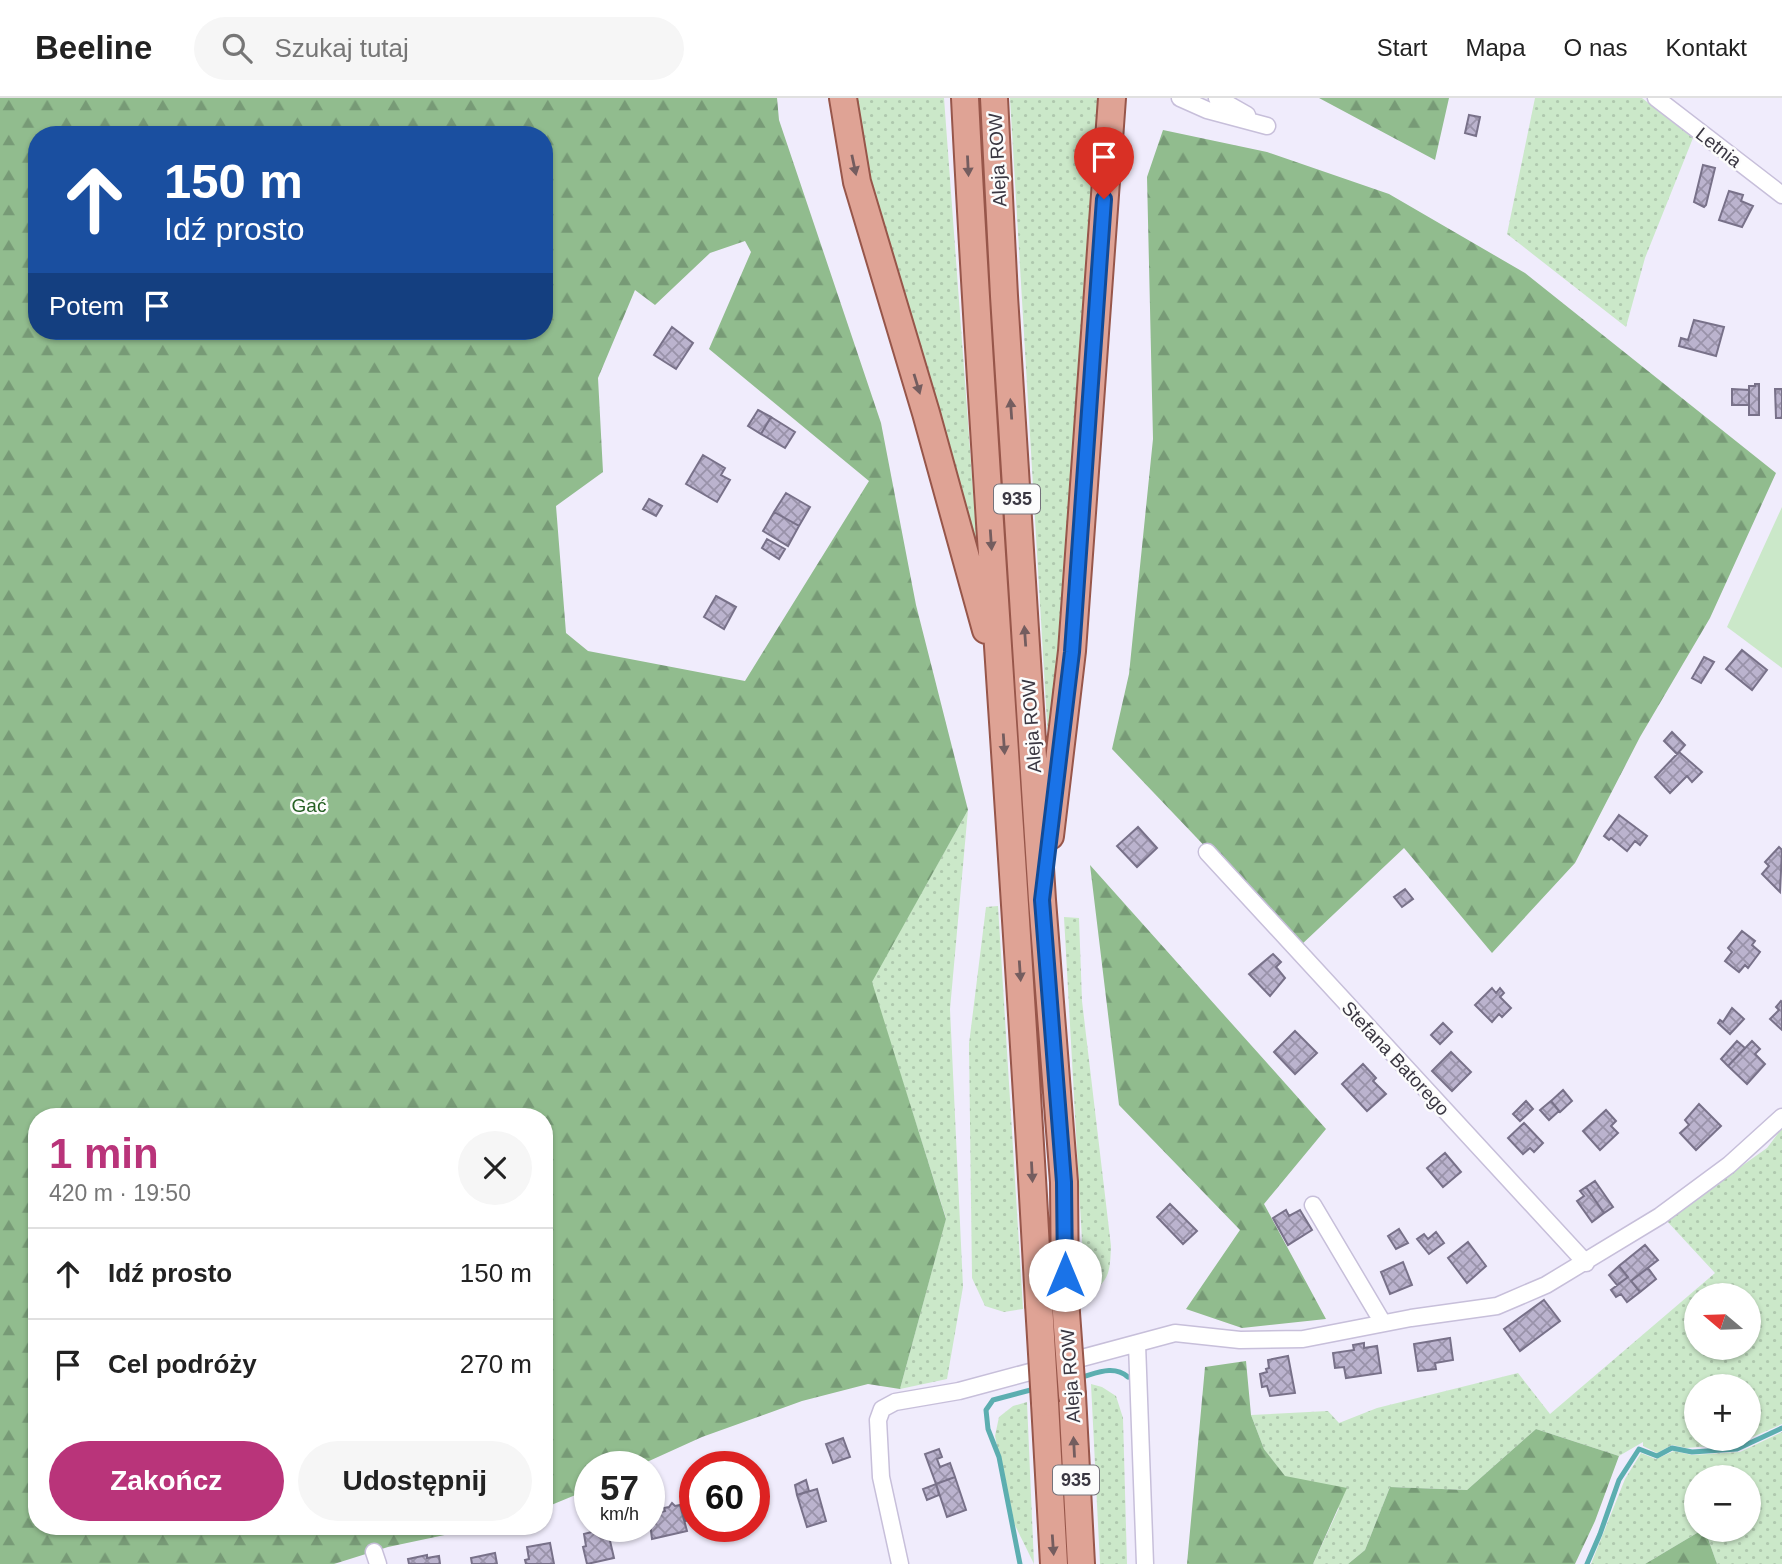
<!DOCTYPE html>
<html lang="pl">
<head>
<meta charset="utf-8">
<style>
  body { margin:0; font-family:Arial,sans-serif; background:#f6f6f6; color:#222; height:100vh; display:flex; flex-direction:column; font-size:26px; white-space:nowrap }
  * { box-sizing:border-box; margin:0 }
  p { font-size:23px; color:#767676 }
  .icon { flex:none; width:38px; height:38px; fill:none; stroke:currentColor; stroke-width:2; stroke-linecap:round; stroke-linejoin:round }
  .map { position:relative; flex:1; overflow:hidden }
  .panel { position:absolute; left:28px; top:1010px; width:525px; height:427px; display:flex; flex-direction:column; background:#fff; border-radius:28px; box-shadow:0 2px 5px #0004 }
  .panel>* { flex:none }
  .banner { position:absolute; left:28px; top:28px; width:525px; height:214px; border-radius:28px; box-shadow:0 2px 5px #0004; background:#1a4fa0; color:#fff; overflow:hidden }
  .needle { width:46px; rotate:289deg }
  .buttons { position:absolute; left:1684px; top:1185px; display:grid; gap:14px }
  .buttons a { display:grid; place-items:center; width:77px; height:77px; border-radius:50%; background:#fff; box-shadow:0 2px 5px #0004; font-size:35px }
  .speed { position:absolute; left:574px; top:1353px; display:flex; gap:14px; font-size:35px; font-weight:700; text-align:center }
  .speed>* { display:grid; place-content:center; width:91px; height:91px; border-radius:50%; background:#fff; box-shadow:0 2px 5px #0004; line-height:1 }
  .speed small { font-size:18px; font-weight:400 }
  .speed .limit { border:10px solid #d22; background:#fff; color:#111 }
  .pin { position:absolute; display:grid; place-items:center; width:60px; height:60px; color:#fff; margin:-72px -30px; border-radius:50% 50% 50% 0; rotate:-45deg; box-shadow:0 0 7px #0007 }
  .pin .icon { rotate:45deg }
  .me { position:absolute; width:77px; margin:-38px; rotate:0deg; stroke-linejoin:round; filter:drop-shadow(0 0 5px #0008) }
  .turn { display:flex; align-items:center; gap:24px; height:147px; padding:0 21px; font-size:32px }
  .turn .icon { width:91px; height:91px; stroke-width:2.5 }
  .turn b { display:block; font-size:49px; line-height:60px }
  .then { display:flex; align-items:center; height:66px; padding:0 21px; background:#0003; gap:14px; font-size:26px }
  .round { display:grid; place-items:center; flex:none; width:74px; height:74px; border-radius:37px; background:#f6f6f6 }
  .head { display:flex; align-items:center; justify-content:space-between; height:119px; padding:0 21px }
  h1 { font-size:42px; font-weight:700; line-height:52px; color:#b9347a }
  .cta { display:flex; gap:14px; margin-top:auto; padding:14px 21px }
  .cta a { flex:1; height:80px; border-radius:42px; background:#b9347a; color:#fff; font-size:28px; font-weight:700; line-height:80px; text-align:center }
  .cta a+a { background:#f6f6f6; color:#222 }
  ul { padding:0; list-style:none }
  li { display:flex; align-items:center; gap:21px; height:91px; padding:0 21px; border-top:2px solid #e0e0e0 }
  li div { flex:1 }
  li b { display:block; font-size:26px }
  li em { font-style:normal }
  header { display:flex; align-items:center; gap:42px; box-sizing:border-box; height:98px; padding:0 35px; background:#fff; border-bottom:2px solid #e0e0e0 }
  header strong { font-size:33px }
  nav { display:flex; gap:38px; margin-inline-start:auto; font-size:24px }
  .search { width:490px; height:63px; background:#f6f6f6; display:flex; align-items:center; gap:18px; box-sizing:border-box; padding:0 24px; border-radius:38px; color:#767676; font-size:26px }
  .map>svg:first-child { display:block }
  .grass { fill:url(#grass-dots); fill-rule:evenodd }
  .forest { fill:url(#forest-firs); fill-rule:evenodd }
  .garden { fill:#cbe8c9 }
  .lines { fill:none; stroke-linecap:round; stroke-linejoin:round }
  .stream { stroke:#5caeb0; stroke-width:5 }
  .building { fill:url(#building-cross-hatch); stroke:#787189; stroke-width:2 }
  .minor-casing { stroke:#c7bfda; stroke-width:19 }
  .primary-casing { stroke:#97564a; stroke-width:30 }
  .minor { stroke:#fff; stroke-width:16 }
  .primary { stroke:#dfa395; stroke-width:26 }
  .primary-bridge-casing { stroke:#97564a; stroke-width:30; stroke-linecap:butt }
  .primary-bridge { stroke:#dfa395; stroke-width:26 }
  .oneway { fill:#745d5f }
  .route-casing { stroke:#114b97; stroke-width:18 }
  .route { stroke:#1a73e8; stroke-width:12 }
  .labels { text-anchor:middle; stroke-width:5; stroke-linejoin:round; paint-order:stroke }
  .shield { fill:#fcfcfc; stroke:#74727a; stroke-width:2 }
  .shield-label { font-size:18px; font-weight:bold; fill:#3a3742 }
  .street-label { font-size:19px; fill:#3a3742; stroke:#fcfcfc }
  .park-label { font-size:19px; fill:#266024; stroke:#fcfcfc }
</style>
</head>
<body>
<header>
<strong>Beeline</strong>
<div class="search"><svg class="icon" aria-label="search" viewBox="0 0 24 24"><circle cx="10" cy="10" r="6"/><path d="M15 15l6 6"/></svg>Szukaj tutaj</div>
<nav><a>Start</a><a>Mapa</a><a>O nas</a><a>Kontakt</a></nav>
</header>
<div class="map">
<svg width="1782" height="1466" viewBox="0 0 1782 1466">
  <defs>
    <pattern id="grass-dots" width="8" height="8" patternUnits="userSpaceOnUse" patternTransform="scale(1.75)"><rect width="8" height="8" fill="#cbe8c9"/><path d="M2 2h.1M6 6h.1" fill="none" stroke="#afc8ae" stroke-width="1.8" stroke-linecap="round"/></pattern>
    <pattern id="forest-firs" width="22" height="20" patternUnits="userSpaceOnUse" patternTransform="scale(1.75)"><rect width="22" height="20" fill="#91bc8e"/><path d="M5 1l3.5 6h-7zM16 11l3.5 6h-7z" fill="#779a76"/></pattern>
    <pattern id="building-cross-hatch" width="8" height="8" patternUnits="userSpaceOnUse" patternTransform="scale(1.75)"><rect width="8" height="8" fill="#bbb3ce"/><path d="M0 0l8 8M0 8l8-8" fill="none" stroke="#9992a9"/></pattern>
  </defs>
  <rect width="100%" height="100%" fill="#f0ecfc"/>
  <path class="grass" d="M 853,0 L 944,0 L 979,473 L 876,116 Z
    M 1010,0 L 1100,0 L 1051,691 Z
    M 1535,0 L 1642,0 L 1693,40 L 1645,160 L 1626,229 L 1507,136 Z
    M 968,712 L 950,911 L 963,1189 L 947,1281 L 900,1291 L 946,1120 L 871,884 Z
    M 998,808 L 1023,1211 L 1004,1214 L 985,1208 L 972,1180 L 969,946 L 986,809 Z
    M 1064,819 L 1079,820 L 1082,903 L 1111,1148 C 1110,1173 1110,1186 1085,1196 Z
    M 1782,1030 L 1782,1326 L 1737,1346 L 1686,1350 L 1672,1347 L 1657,1355 L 1643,1348 L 1643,1344 L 1619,1358 L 1536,1331 L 1467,1392 L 1390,1389 L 1365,1452 L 1348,1466 L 1313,1466 L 1339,1410 L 1285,1379 L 1264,1351 L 1251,1317 L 1328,1313 L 1339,1325 L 1377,1310 L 1518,1275 L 1550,1316 L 1715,1175 L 1666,1122 L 1767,1050 ZM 1696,1197 L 1748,1197 L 1748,1250 L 1696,1250 ZM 1696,1288 L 1748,1288 L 1748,1340 L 1696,1340 Z
    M 1091,1286 L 1102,1289 L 1116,1298 L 1123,1320 L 1127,1466 L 1100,1466 Z
    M 1027,1304 L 1034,1466 L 1011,1419 L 995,1338 L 999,1319 L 1013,1308 Z
    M 1782,1334 L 1782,1466 L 1717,1466 L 1705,1432 L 1748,1432 L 1748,1379 L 1696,1379 L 1696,1432 L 1702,1432 L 1645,1466 L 1591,1466 L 1625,1381 L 1641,1355 L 1656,1361 L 1674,1353 L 1692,1357 L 1740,1354 Z"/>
  <path class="forest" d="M 0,0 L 777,0 L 779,22 L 881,325 L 916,507 L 968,712 L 872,884 L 946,1121 L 900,1291 L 868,1286 L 802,1303 L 702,1339 L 638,1368 L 590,1368 L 590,1391 L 544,1410 L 544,1018 L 37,1018 L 37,1428 L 487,1428 L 388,1449 L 334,1466 L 0,1466 ZM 37,37 L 544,37 L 544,233 L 37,233 ZM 745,143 L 751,154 L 709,251 L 869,383 L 745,583 L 588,553 L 566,535 L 556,408 L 603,374 L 598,280 L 635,192 L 655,207 L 710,155 Z
    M 1319,0 L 1449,0 L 1435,62 Z
    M 1163,32 L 1267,54 L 1389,96 L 1525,175 L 1776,375 L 1710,520 L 1640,639 L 1575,765 L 1492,855 L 1404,750 L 1300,848 L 1112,651 L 1129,576 L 1153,341 L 1147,79 Z
    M 1090,767 L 1326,1031 L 1264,1106 L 1326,1221 L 1242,1230 L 1186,1211 L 1240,1132 L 1119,1007 Z
    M 1246,1263 L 1251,1317 L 1264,1351 L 1285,1378 L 1347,1390 L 1313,1466 L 1187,1466 L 1205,1269 Z
    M 1536,1331 L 1619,1358 L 1595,1423 L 1575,1466 L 1348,1466 L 1365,1452 L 1390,1389 L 1467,1392 Z
    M 1702,1432 L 1705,1432 L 1717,1466 L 1645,1466 Z"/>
  <path class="garden" d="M 1782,409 L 1782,570 L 1727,529 Z"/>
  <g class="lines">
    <path class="stream" d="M 1078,1280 C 1095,1276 1113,1266 1128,1279
      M 1020,1466 L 999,1359 L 988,1331 L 986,1312 L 993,1302 L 1038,1290
      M 1587,1466 L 1600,1436 L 1619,1382 L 1639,1351 L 1657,1358 L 1672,1350 L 1692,1354 L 1737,1351 L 1782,1330"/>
  </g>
  <path class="building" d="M 1469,17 L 1480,19 L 1476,38 L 1465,35 Z
    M 1703,67 L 1715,70 L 1706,107 L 1704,109 L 1694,104 Z
    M 1729,93 L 1743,97 L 1741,103 L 1753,108 L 1742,129 L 1719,122 Z
    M 1694,222 L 1724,229 L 1716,258 L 1679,248 L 1681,240 L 1688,242 Z
    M 672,229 L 693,245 L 676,271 L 654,257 Z
    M 1755,286 L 1759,286 L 1759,317 L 1749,317 L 1749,288 L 1755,288 Z
    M 1732,291 L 1749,292 L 1749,307 L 1732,307 Z
    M 1775,291 L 1782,291 L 1782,320 L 1776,320 Z
    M 758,312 L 771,319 L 761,336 L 748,328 Z
    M 771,319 L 795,334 L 785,350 L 761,336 Z
    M 703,357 L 725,370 L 721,377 L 730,382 L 717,404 L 686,386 Z
    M 786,395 L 810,409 L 799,428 L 774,414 Z
    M 649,401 L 662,408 L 656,418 L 643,411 Z
    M 774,414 L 799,428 L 788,448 L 763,433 Z
    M 767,441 L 785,451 L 779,461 L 762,450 Z
    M 716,498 L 736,509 L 724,531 L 704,519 Z
    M 1742,552 L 1767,572 L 1752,592 L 1726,571 Z
    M 1704,559 L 1714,564 L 1701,585 L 1692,580 Z
    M 1672,634 L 1685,647 L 1677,656 L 1664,643 Z
    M 1679,654 L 1702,674 L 1692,684 L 1687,678 L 1670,695 L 1655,679 Z
    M 1619,717 L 1647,738 L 1640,747 L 1635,743 L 1627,753 L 1611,740 L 1609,742 L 1604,738 Z
    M 1138,729 L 1157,750 L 1137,769 L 1117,748 Z
    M 1779,749 L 1782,752 L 1780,794 L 1762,776 L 1769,768 L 1765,764 Z
    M 1405,791 L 1413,801 L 1402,809 L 1394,799 Z
    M 1742,833 L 1755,843 L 1752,847 L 1760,854 L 1748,870 L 1745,867 L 1739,874 L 1725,863 L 1732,854 L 1728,850 Z
    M 1273,856 L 1281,864 L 1276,869 L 1285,880 L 1270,898 L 1249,876 Z
    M 1492,890 L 1496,895 L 1500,890 L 1504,895 L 1500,899 L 1511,910 L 1502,919 L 1499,916 L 1492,924 L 1475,907 Z
    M 1781,903 L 1782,904 L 1782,932 L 1770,921 L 1779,912 L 1776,909 Z
    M 1732,910 L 1744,921 L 1730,936 L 1718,925 L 1720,922 L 1723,924 Z
    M 1443,925 L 1452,934 L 1440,946 L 1431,937 Z
    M 1295,933 L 1317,955 L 1295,976 L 1274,954 Z
    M 1737,943 L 1745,950 L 1728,968 L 1721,961 Z
    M 1752,943 L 1760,951 L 1755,956 L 1765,966 L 1747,986 L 1728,968 Z
    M 1451,954 L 1471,974 L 1452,993 L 1432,973 Z
    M 1363,966 L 1376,980 L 1373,983 L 1386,996 L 1367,1013 L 1342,986 Z
    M 1563,992 L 1572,1003 L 1560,1014 L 1551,1003 Z
    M 1526,1003 L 1533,1011 L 1520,1023 L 1513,1016 Z
    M 1551,1003 L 1559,1013 L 1549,1022 L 1540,1012 Z
    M 1699,1006 L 1721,1028 L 1696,1052 L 1680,1035 L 1689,1027 L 1685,1022 Z
    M 1606,1012 L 1616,1023 L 1611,1028 L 1618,1035 L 1600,1052 L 1583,1033 Z
    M 1524,1025 L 1543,1045 L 1534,1054 L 1530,1050 L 1523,1056 L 1508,1040 Z
    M 1445,1055 L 1461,1074 L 1443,1089 L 1427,1070 Z
    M 1595,1083 L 1613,1109 L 1604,1115 L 1586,1089 Z
    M 1586,1089 L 1604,1115 L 1592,1124 L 1577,1103 L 1584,1098 L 1580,1093 Z
    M 1170,1106 L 1197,1133 L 1183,1146 L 1157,1119 Z
    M 1286,1112 L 1289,1118 L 1300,1112 L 1312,1132 L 1288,1147 L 1273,1120 Z
    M 1399,1131 L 1408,1145 L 1396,1151 L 1388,1138 Z
    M 1436,1134 L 1444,1145 L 1429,1156 L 1417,1141 L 1424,1136 L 1428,1141 Z
    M 1468,1144 L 1486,1168 L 1467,1185 L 1448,1160 Z
    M 1645,1147 L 1658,1162 L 1631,1183 L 1640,1194 L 1627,1204 L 1621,1196 L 1616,1199 L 1611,1192 L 1628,1179 L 1619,1168 Z
    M 1403,1164 L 1412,1187 L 1390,1196 L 1381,1174 Z
    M 1619,1168 L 1628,1179 L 1617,1187 L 1609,1177 Z
    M 1648,1170 L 1656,1181 L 1640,1194 L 1631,1183 Z
    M 1544,1202 L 1560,1223 L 1520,1253 L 1504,1231 Z
    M 1450,1240 L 1453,1262 L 1435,1265 L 1436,1271 L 1418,1273 L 1414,1246 Z
    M 1364,1245 L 1364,1250 L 1377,1248 L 1381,1275 L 1346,1280 L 1344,1269 L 1335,1270 L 1333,1255 L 1354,1252 L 1353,1247 Z
    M 1288,1258 L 1295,1295 L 1270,1298 L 1267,1288 L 1262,1289 L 1260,1276 L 1267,1274 L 1266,1271 L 1269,1270 L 1268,1262 Z
    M 843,1340 L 850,1359 L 833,1365 L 826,1346 Z
    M 939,1351 L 942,1359 L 937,1361 L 940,1369 L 950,1365 L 955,1379 L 936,1386 L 925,1356 Z
    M 955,1379 L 966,1412 L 947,1419 L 936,1386 Z
    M 806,1382 L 809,1393 L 797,1397 L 795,1387 Z
    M 936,1386 L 939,1397 L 927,1402 L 923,1391 Z
    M 817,1391 L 826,1423 L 807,1429 L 797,1397 Z
    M 691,1404 L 695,1421 L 685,1423 L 680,1407 Z
    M 672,1405 L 675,1408 L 680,1407 L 687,1433 L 652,1441 L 649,1417 L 665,1413 L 664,1410 L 669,1409 Z
    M 607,1430 L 614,1460 L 587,1466 L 583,1449 L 586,1448 L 584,1436 Z
    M 550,1445 L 554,1466 L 526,1466 L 525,1462 L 529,1461 L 527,1449 Z
    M 495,1455 L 497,1466 L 472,1466 L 471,1460 Z
    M 427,1457 L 427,1460 L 439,1458 L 440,1466 L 409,1466 L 408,1461 Z"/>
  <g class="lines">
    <g class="minor-casing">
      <path id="minor" d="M 1180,0 L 1207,12 L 1267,28
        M 1217,0 L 1247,17
        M 1656,0 L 1782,97
        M 1207,754 L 1586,1165
        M 1313,1107 L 1383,1225
        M 1137,1246 L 1145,1466
        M 374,1454 L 378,1466
        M 900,1466 L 881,1379 L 878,1322 L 882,1311 L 895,1304 L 959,1293 L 1175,1235 L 1240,1242 L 1303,1241 L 1411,1220 L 1497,1208 L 1546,1187 L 1660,1118 L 1729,1067 L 1782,1019"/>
    </g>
    <g class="primary-casing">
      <path id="primary" d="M 843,0 L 857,84 L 926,315 L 986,532
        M 965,0 C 985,402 1018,804 1039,1206
        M 994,0 L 1004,198 L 1042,802 L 1064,1084 L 1065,1201
        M 1050,738 L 1072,553 L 1112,0
        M 1072,1297 L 1081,1466
        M 1045,1305 L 1054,1466"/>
    </g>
    <use href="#minor" class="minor"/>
    <use href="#primary" class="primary"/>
    <g class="primary-bridge-casing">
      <path id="primary-bridge" d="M 1065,1201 L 1072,1297
        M 1039,1206 L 1045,1305"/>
    </g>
    <use href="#primary-bridge" class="primary-bridge"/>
  </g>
  <defs><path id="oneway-solid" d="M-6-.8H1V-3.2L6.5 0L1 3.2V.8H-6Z" transform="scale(1.75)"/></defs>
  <g class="oneway">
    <use href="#oneway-solid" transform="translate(854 67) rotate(78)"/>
    <use href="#oneway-solid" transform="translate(968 68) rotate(87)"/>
    <use href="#oneway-solid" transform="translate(917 286) rotate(73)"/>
    <use href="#oneway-solid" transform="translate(1011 311) rotate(-94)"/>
    <use href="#oneway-solid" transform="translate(991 442) rotate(86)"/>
    <use href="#oneway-solid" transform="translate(1025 538) rotate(-94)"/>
    <use href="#oneway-solid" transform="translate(1004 646) rotate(86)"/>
    <use href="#oneway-solid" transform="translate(1020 873) rotate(86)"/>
    <use href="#oneway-solid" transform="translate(1032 1074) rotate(87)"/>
    <use href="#oneway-solid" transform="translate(1074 1349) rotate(-93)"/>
    <use href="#oneway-solid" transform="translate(1053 1447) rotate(86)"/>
  </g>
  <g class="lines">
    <g class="route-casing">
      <path id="route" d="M 1065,1177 L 1064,1084 L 1042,802 L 1072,554 L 1104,101"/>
    </g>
    <use href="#route" class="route"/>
  </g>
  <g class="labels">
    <g class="shield">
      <rect x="994" y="386.5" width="46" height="29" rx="5"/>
      <rect x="1053" y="1367.5" width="46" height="29" rx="5"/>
    </g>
    <g class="shield-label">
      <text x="1017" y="407">935</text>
      <text x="1076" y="1388">935</text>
    </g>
    <g class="street-label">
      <text transform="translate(1719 49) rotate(38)" y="7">Letnia</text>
      <text transform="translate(997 62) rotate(-93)" y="7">Aleja ROW</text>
      <text transform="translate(1031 628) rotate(-94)" y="7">Aleja ROW</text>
      <text transform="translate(1396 960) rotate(47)" y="7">Stefana Batorego</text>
      <text transform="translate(1070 1278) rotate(-94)" y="7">Aleja ROW</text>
    </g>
    <g class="park-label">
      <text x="309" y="714">Gać</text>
    </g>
  </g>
</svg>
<div class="buttons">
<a><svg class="needle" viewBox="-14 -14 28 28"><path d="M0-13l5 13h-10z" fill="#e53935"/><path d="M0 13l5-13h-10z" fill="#767676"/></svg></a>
<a>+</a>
<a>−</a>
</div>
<div class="speed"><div>57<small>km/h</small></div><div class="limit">60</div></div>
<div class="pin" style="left:1104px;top:101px;background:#d93025"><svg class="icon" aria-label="arrive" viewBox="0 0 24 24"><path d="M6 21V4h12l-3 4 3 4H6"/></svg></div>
<svg class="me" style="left:1065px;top:1177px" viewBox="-20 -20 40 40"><circle r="19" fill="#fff"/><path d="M0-13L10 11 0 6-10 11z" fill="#1a73e8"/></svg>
<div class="banner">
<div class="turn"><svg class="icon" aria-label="ahead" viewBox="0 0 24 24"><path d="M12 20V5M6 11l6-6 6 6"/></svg><div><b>150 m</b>Idź prosto</div></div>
<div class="then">Potem<svg class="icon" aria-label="arrive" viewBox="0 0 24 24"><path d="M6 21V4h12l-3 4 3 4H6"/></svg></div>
</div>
<section class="panel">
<div class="head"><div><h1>1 min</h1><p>420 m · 19:50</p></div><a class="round"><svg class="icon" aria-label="close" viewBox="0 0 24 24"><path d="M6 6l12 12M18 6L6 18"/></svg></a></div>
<ul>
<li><svg class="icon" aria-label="ahead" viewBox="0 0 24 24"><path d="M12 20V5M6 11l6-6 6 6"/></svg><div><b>Idź prosto</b></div><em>150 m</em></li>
<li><svg class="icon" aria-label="arrive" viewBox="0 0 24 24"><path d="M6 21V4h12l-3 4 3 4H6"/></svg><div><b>Cel podróży</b></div><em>270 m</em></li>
</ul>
<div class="cta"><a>Zakończ</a><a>Udostępnij</a></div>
</section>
</div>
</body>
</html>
